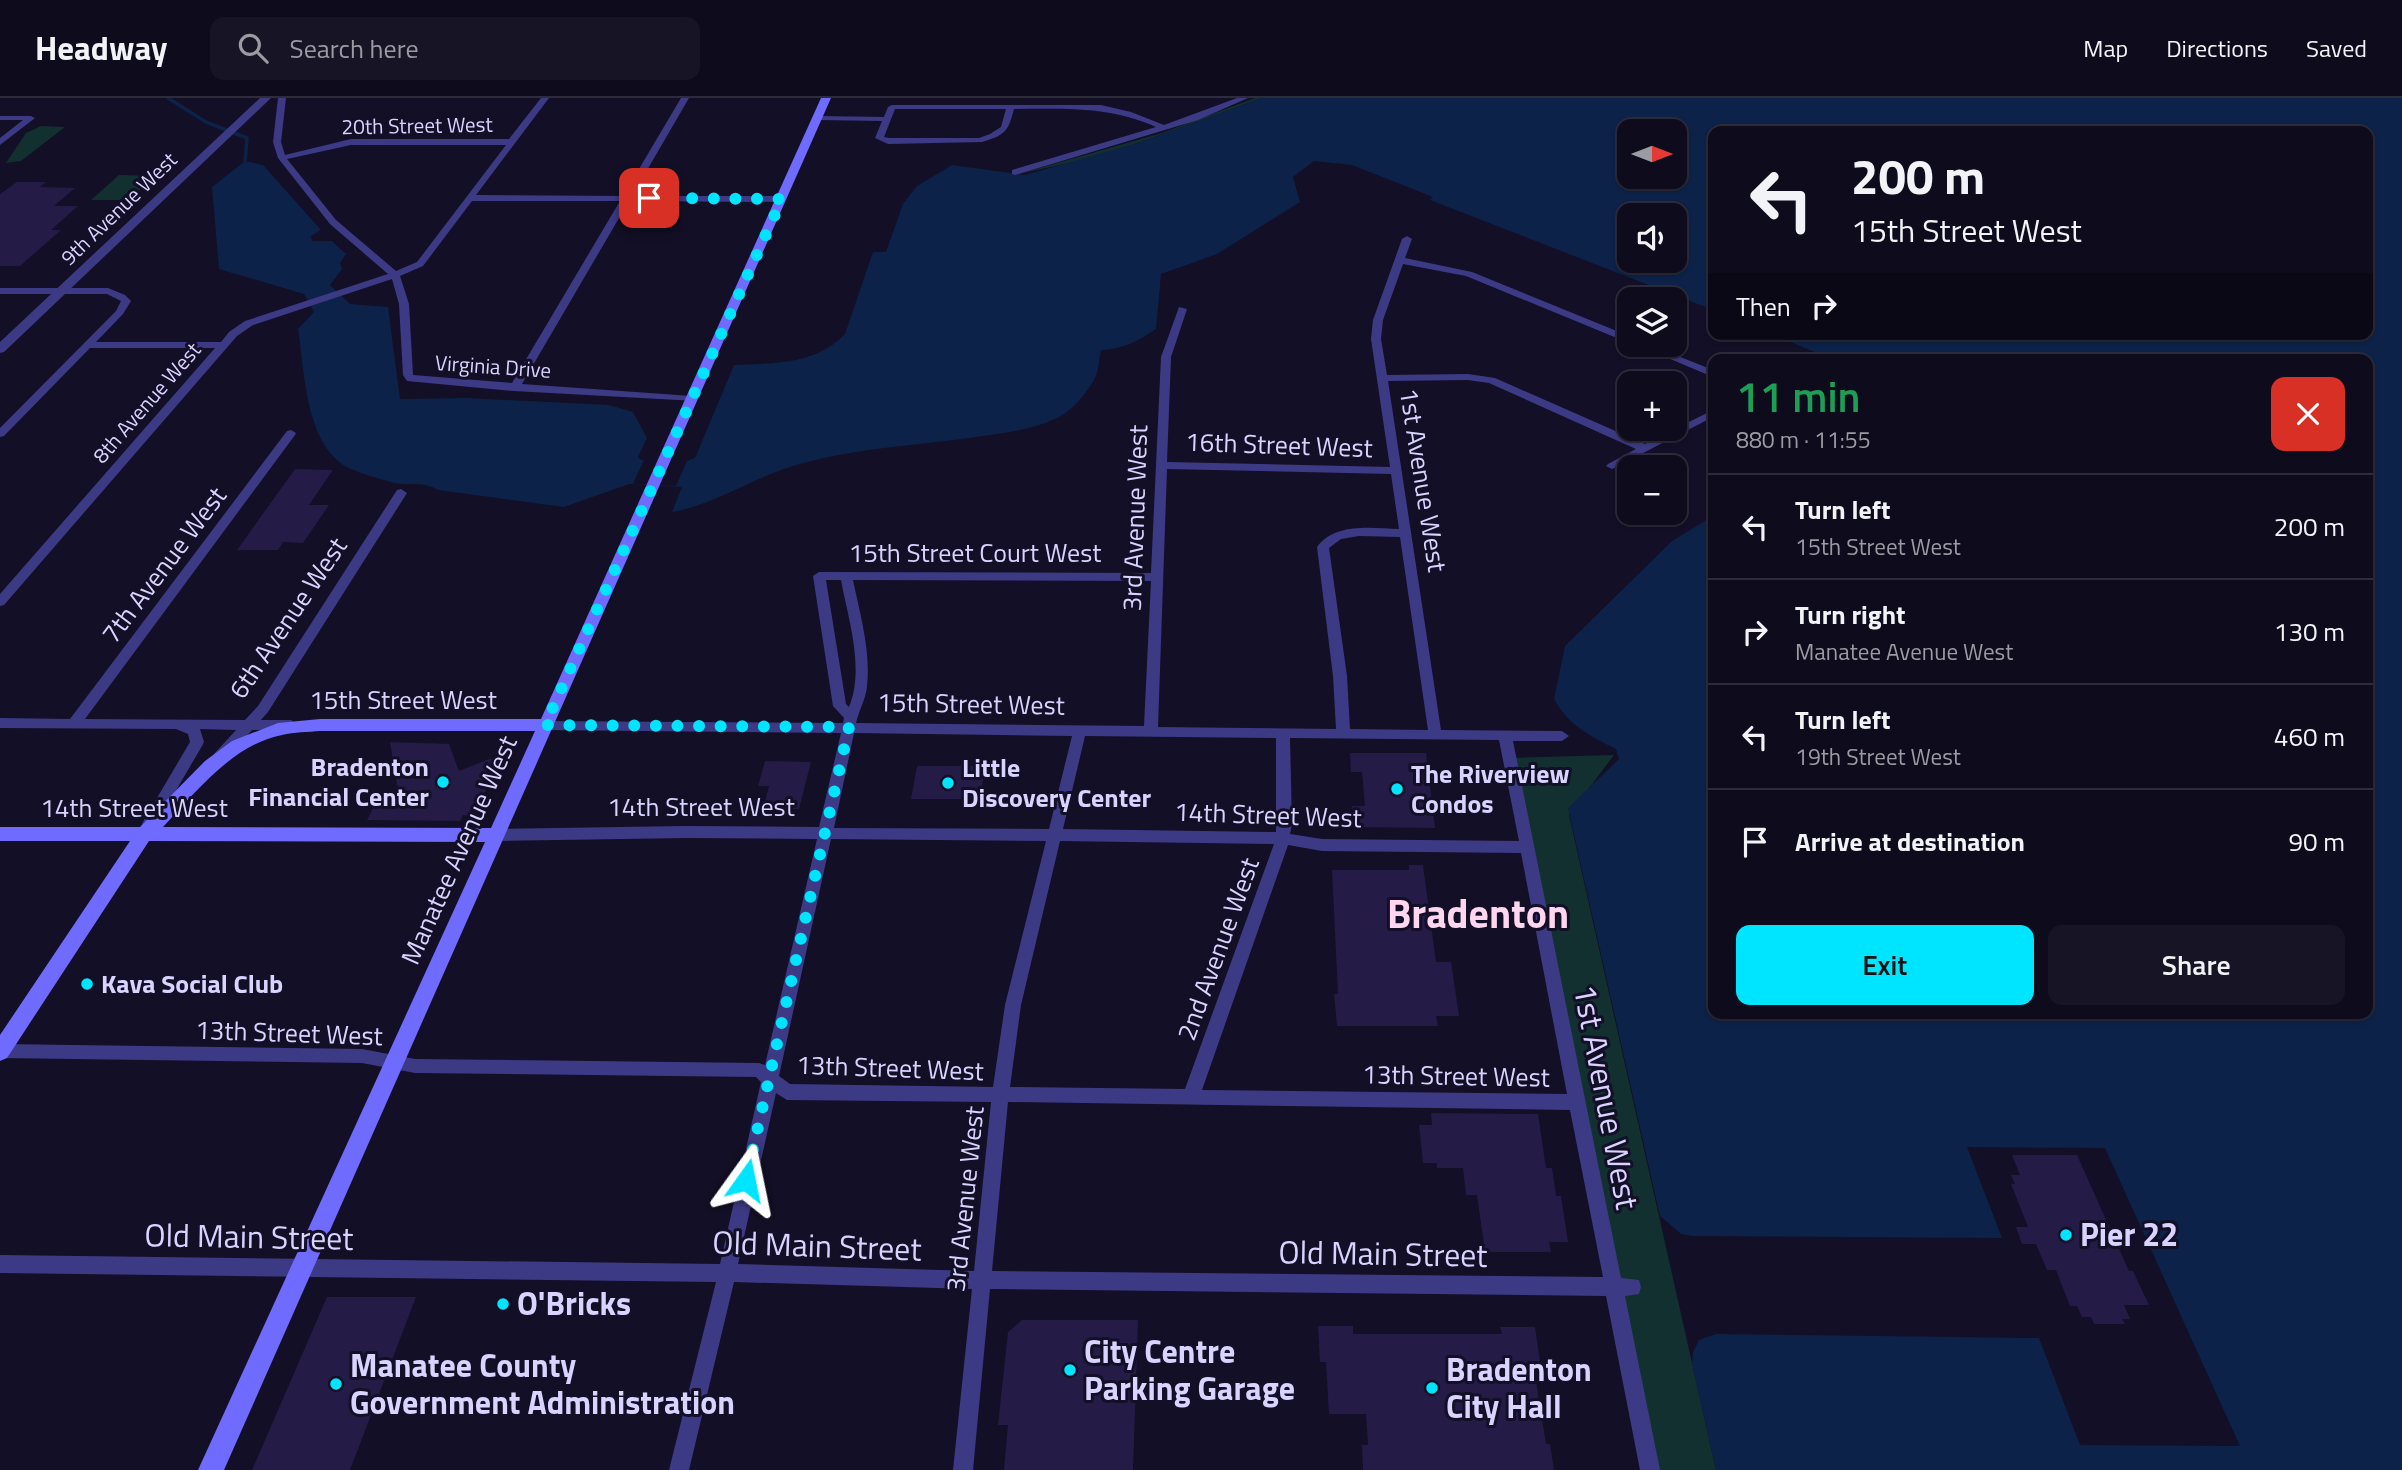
<!DOCTYPE html>
<html lang="en">
<head>
<meta charset="utf-8">
<style>
  body { margin:0; font-family:"Titillium Web",sans-serif; background:#171425; color:#f1f3f6; height:100vh; display:flex; flex-direction:column; font-size:26px; white-space:nowrap }
  * { box-sizing:border-box; margin:0 }
  p { font-size:23px; color:#9b9ba3 }
  .icon { flex:none; width:38px; height:38px; fill:none; stroke:currentColor; stroke-width:2; stroke-linecap:round; stroke-linejoin:round }
  .map { position:relative; flex:1; overflow:hidden }
  .sheet { position:absolute; left:1708px; top:256px; width:665px; height:665px; display:flex; flex-direction:column; background:#0e0b1c; border-radius:14px; box-shadow:0 2px 5px #0004,0 0 0 2px #2e2b3b }
  .sheet>* { flex:none }
  .guide { position:absolute; left:1708px; top:28px; width:665px; height:214px; border-radius:14px; box-shadow:0 2px 5px #0004,0 0 0 2px #2e2b3b; background:#0e0b1c; color:#f1f3f6; overflow:hidden }
  .needle { width:46px; rotate:90deg }
  .controls { position:absolute; left:1617px; top:21px; display:grid; gap:14px }
  .controls a { display:grid; place-items:center; width:70px; height:70px; border-radius:14px; background:#0e0b1c; box-shadow:0 2px 5px #0004,0 0 0 2px #2e2b3b; font-size:35px }
  .pin { position:absolute; display:grid; place-items:center; width:60px; height:60px; color:#fff; margin:-30px; border-radius:14px; box-shadow:0 4px 10px #0006 }
  .me { position:absolute; width:77px; margin:-38px; rotate:12deg; stroke-linejoin:round; filter:drop-shadow(0 0 5px #0008) }
  .turn { display:flex; align-items:center; gap:24px; height:147px; padding:0 28px; font-size:32px }
  .turn .icon { width:91px; height:91px; stroke-width:2.5 }
  .turn b { display:block; font-size:49px; line-height:60px }
  .then { display:flex; align-items:center; height:66px; padding:0 28px; background:#0003; gap:14px; font-size:26px }
  .round { display:grid; place-items:center; flex:none; width:74px; height:74px; border-radius:14px; background:#171425 }
  .headline { display:flex; align-items:center; justify-content:space-between; height:119px; padding:0 28px }
  h1 { font-size:42px; font-weight:600; line-height:52px; color:#1e9e55 }
  .action { display:flex; gap:14px; margin-top:auto; padding:14px 28px }
  .action a { flex:1; height:80px; border-radius:14px; background:#00e5ff; color:#111; font-size:28px; font-weight:600; line-height:80px; text-align:center }
  .action a+a { background:#171425; color:#f1f3f6 }
  ul { padding:0; list-style:none }
  li { display:flex; align-items:center; gap:21px; height:105px; padding:0 28px; border-top:2px solid #2e2b3b }
  li div { flex:1 }
  li b { display:block; font-size:26px }
  li em { font-style:normal }
  header { display:flex; align-items:center; gap:42px; box-sizing:border-box; height:98px; padding:0 35px; background:#0e0b1c; border-bottom:2px solid #2e2b3b }
  header strong { font-size:33px }
  nav { display:flex; gap:38px; margin-inline-start:auto; font-size:24px }
  .search { width:490px; height:63px; background:#171425; display:flex; align-items:center; gap:18px; box-sizing:border-box; padding:0 24px; border-radius:14px; color:#9b9ba3; font-size:26px }
  .map>svg:first-child { display:block }
  .green { fill:#12302f }
  .water { fill:#0c2248; fill-rule:evenodd }
  .pier { fill:#130f26 }
  .lines { fill:none; stroke-linecap:round; stroke-linejoin:round }
  .stream { stroke:#0c2248; stroke-width:3.5 }
  .building { fill:#241b47 }
  .minor { fill:#3d3a85; fill-rule:evenodd }
  .tertiary { fill:#3d3a85; fill-rule:evenodd }
  .secondary { fill:#6f6bff; fill-rule:evenodd }
  .route { stroke:#00e5ff; stroke-width:12; stroke-dasharray:0 21.6 }
  .poi-dot { fill:#00e5ff; stroke:#130f26; stroke-width:2.5 }
  .labels { text-anchor:middle; stroke-width:6; stroke-linejoin:round; paint-order:stroke }
  .far-street-label { font-size:21px; fill:#d9d4ff; stroke:#130f26 }
  .street-label { font-size:26px; fill:#d9d4ff; stroke:#130f26 }
  .poi-label { font-size:26px; font-weight:bold; fill:#d9d4ff; stroke:#130f26; text-anchor:start }
  .near-street-label { font-size:32px; fill:#d9d4ff; stroke:#130f26 }
  .near-poi-label { font-size:32px; font-weight:bold; fill:#d9d4ff; stroke:#130f26; text-anchor:start }
  .town-label { font-size:40px; font-weight:bold; fill:#ffd6f0; stroke:#130f26 }
</style>
</head>
<body>
<header>
<strong>Headway</strong>
<div class="search"><svg class="icon" aria-label="search" viewBox="0 0 24 24"><circle cx="10" cy="10" r="6"/><path d="M15 15l6 6"/></svg>Search here</div>
<nav><a>Map</a><a>Directions</a><a>Saved</a></nav>
</header>
<div class="map">
<svg width="2402" height="1372" viewBox="0 0 2402 1372">
  <rect width="100%" height="100%" fill="#130f26"/>
  <path class="green" d="M 1255,0 L 1262,0 L 1141,44 L 1082,62 L 1019,76 L 1162,35 Z
    M 41,28 L 65,29 L 21,63 L 6,65 L 26,35 Z
    M 119,77 L 155,78 L 129,102 L 91,102 Z
    M 1614,657 L 1569,717 L 1716,1372 L 1650,1372 L 1510,660 Z"/>
  <path class="water" d="M 1262,0 L 2402,0 L 2402,1372 L 1716,1372 L 1692,1266 L 1693,1254 L 1699,1242 L 1716,1236 L 2039,1240 L 2080,1347 L 2240,1348 L 2105,1050 L 1967,1049 L 2002,1140 L 1692,1138 L 1681,1136 L 1660,1118 L 1568,710 L 1619,661 L 1616,651 C 1590,638 1569,628 1554,601 L 1565,548 L 1672,443 L 1713,418 L 1713,915 L 2368,915 L 2368,261 L 1831,261 L 1772,236 L 2368,236 L 2368,33 L 1713,33 L 1713,212 L 1430,102 L 1433,99 L 1352,67 L 1314,63 L 1293,79 L 1300,104 L 1217,156 L 1161,176 L 1156,231 C 1138,243 1124,251 1101,252 C 1099,260 1099,270 1096,278 C 1090,291 1074,311 1061,318 C 1033,333 1000,335 969,340 C 910,348 847,351 790,369 C 749,382 714,407 672,414 L 682,389 L 629,386 L 564,409 L 438,392 C 419,381 408,390 387,383 C 375,379 362,376 351,371 C 305,350 305,275 298,231 L 314,214 L 304,196 L 219,171 L 212,89 L 245,63 L 263,67 L 321,132 L 311,138 L 312,143 L 332,143 L 346,156 L 340,165 L 342,171 L 330,187 L 350,206 L 388,209 L 400,301 L 466,300 L 609,307 L 633,314 L 647,340 L 638,359 L 641,362 L 687,363 L 695,360 L 734,267 C 774,265 815,267 845,236 L 873,154 L 886,154 L 903,106 L 917,88 L 952,67 L 1025,77 L 1141,44 ZM 1629,33 L 1675,33 L 1675,79 L 1629,79 ZM 1629,117 L 1675,117 L 1675,163 L 1629,163 Z"/>
  <path class="pier" d="M 644,362 L 687,363 L 676,388 L 633,386 Z"/>
  <g class="lines">
    <path class="stream" d="M 168,0 L 206,24 L 247,40 L 245,63"/>
  </g>
  <path class="building" d="M 17,84 L 46,84 L 40,89 L 75,90 L 54,108 L 78,108 L 51,132 L 61,132 L 20,168 L 0,168 L 0,96 Z
    M 295,371 L 333,372 L 309,407 L 329,407 L 303,445 L 283,444 L 278,452 L 237,452 Z
    M 390,644 L 449,646 L 459,673 L 489,661 L 500,661 L 475,717 L 463,717 L 460,723 L 367,722 L 379,699 L 399,699 Z
    M 1350,655 L 1426,655 L 1435,730 L 1354,729 L 1352,708 L 1365,708 L 1362,674 L 1351,674 Z
    M 765,663 L 811,664 L 799,711 L 763,711 L 769,688 L 758,688 Z
    M 917,668 L 985,668 L 980,701 L 911,701 Z
    M 1409,767 L 1423,767 L 1436,864 L 1451,864 L 1459,918 L 1436,918 L 1438,928 L 1337,928 L 1334,896 L 1338,896 L 1332,772 L 1409,772 Z
    M 1431,1015 L 1538,1016 L 1546,1070 L 1552,1070 L 1556,1098 L 1561,1098 L 1568,1144 L 1549,1144 L 1551,1154 L 1485,1154 L 1477,1097 L 1466,1097 L 1463,1070 L 1437,1070 L 1437,1065 L 1423,1065 L 1419,1027 L 1432,1027 Z
    M 2012,1057 L 2077,1057 L 2129,1173 L 2133,1173 L 2149,1207 L 2124,1207 L 2130,1221 L 2122,1221 L 2125,1226 L 2094,1226 L 2091,1219 L 2082,1219 L 2077,1208 L 2070,1208 L 2056,1172 L 2047,1172 L 2036,1146 L 2022,1146 L 2016,1129 L 2028,1129 L 2011,1086 L 2015,1086 L 2011,1077 L 2020,1077 Z
    M 327,1199 L 416,1199 L 350,1372 L 252,1372 Z
    M 1022,1222 L 1138,1222 L 1133,1372 L 1004,1372 L 1008,1327 L 998,1327 L 1008,1234 Z
    M 1318,1228 L 1353,1228 L 1353,1236 L 1502,1236 L 1500,1229 L 1535,1229 L 1540,1264 L 1533,1264 L 1546,1346 L 1550,1346 L 1554,1372 L 1363,1372 L 1362,1347 L 1368,1347 L 1366,1316 L 1329,1316 L 1326,1264 L 1320,1264 Z"/>
  <g class="lines">
    <path class="minor" d="M 278,0 L 286,0 L 281,44 L 285,57 L 351,41 L 509,41 L 541,0 L 549,0 L 476,97 L 623,98 L 681,0 L 689,0 L 632,98 L 782,98 L 786,101 L 782,104 L 629,103 L 522,286 L 692,298 L 696,299 L 696,303 L 514,293 L 407,283 L 403,277 L 399,206 L 392,181 L 253,227 L 237,238 L 4,507 L 0,508 L 0,496 L 215,250 L 90,250 L 4,338 L 0,339 L 0,330 L 116,213 L 121,203 L 107,196 L 0,196 L 0,190 L 108,190 L 125,197 L 131,203 L 123,216 L 96,244 L 221,244 L 229,234 L 245,223 L 388,176 L 330,126 L 278,60 L 273,44 ZM 351,47 L 506,47 L 417,164 L 396,173 L 336,122 L 287,61 ZM 472,103 L 620,103 L 512,285 L 413,277 L 409,206 L 400,178 L 423,168 Z
      M 1237,0 L 1248,0 L 1198,22 L 1015,77 L 1012,76 L 1012,72 L 1156,29 C 1109,8 1065,11 1014,11 C 1008,34 1005,37 982,44 L 888,46 L 875,40 L 882,23 L 817,22 L 813,20 L 817,18 L 884,19 L 888,9 L 892,7 L 1101,7 L 1131,14 L 1164,27 ZM 895,11 L 1006,11 L 1001,29 L 990,36 L 979,40 L 889,40 L 884,39 Z
      M 0,18 L 31,18 L 35,20 L 0,47 L 0,40 L 23,22 L 0,22 Z
      M 1407,138 L 1412,141 L 1405,160 L 1472,174 L 1629,238 L 1629,245 L 1466,178 L 1403,166 L 1383,222 L 1381,241 L 1387,277 L 1468,276 L 1495,280 L 1645,346 L 1713,312 L 1713,319 L 1612,371 L 1606,368 L 1608,366 L 1636,351 L 1489,285 L 1468,282 L 1388,283 L 1441,632 L 1562,633 L 1569,638 L 1562,643 L 1513,643 L 1621,1180 L 1639,1182 L 1641,1189 L 1639,1196 L 1625,1198 L 1660,1372 L 1640,1372 L 1606,1198 L 990,1191 L 973,1372 L 953,1372 L 972,1191 L 734,1184 L 689,1372 L 669,1372 L 716,1184 L 0,1175 L 0,1157 L 720,1166 L 761,984 L 756,979 L 415,975 L 362,965 L 0,960 L 0,946 L 362,951 L 415,961 L 759,965 L 765,967 L 817,741 L 686,740 L 496,743 L 491,741 L 489,737 L 491,733 L 496,731 L 686,728 L 819,729 L 841,635 L 545,632 L 540,631 L 538,627 L 540,623 L 843,625 L 844,620 L 833,608 L 813,478 L 819,474 L 1151,475 L 1161,259 L 1179,209 L 1187,211 L 1171,259 L 1167,364 L 1390,369 L 1371,241 L 1373,222 L 1402,141 ZM 1167,371 L 1391,376 L 1399,431 C 1372,430 1335,424 1317,449 L 1333,578 L 1336,631 L 1158,629 ZM 1359,438 L 1400,439 L 1428,632 L 1350,631 L 1347,578 L 1329,450 L 1341,441 ZM 826,482 L 841,482 C 848,521 865,570 849,609 L 846,606 ZM 853,482 L 1151,483 L 1144,628 L 856,625 C 859,612 866,601 867,588 C 871,553 860,516 853,482 ZM 854,635 L 1072,638 L 1049,731 L 834,730 ZM 1085,638 L 1276,640 L 1276,734 L 1063,731 ZM 1290,640 L 1499,642 L 1519,743 L 1322,741 L 1290,736 L 1292,727 ZM 831,741 L 1046,743 L 1005,907 L 993,989 L 790,986 L 779,978 ZM 1060,743 L 1274,746 L 1185,991 L 1010,989 L 1021,907 ZM 1288,747 L 1322,753 L 1521,755 L 1567,996 L 1202,992 ZM 776,995 L 787,1002 L 991,1004 L 974,1173 L 738,1166 ZM 1008,1004 L 1570,1012 L 1603,1179 L 992,1173 Z
      M 1637,247 L 1650,247 L 1713,272 L 1713,279 Z
      M 291,332 L 296,335 L 295,337 L 85,621 L 245,622 L 258,608 L 397,392 L 401,391 L 407,395 L 268,614 L 261,622 L 291,622 L 298,627 L 296,631 L 252,632 L 226,660 L 221,661 L 214,656 L 236,632 L 200,631 L 204,644 L 202,648 L 154,730 L 144,730 L 142,726 L 144,722 L 190,644 L 188,636 L 176,631 L 0,630 L 0,620 L 70,621 L 287,333 Z"/>
    <path class="tertiary" d="M 260,0 L 271,0 L 4,254 L 0,255 L 0,244 Z"/>
    <path class="secondary" d="M 821,0 L 831,0 L 224,1372 L 198,1372 L 485,744 L 149,743 L 7,960 L 0,963 L 0,937 L 130,743 L 0,743 L 0,729 L 140,729 L 205,663 L 232,643 L 278,625 L 320,621 L 541,621 ZM 320,633 L 535,633 L 491,730 L 163,729 C 196,694 232,647 282,637 C 294,634 308,634 320,633 Z"/>
  </g>
  <g class="lines">
    <path class="route" d="M 649,100 L 782,101 L 545,627 L 849,629 L 746,1082"/>
  </g>
  <g class="poi-dot">
    <circle cx="443" cy="684" r="7"/>
    <circle cx="948" cy="685" r="7"/>
    <circle cx="1397" cy="691" r="7"/>
    <circle cx="87" cy="886" r="7"/>
    <circle cx="2066" cy="1137" r="7"/>
    <circle cx="503" cy="1206" r="7"/>
    <circle cx="1070" cy="1272" r="7"/>
    <circle cx="336" cy="1286" r="7"/>
    <circle cx="1432" cy="1290" r="7"/>
  </g>
  <g class="labels">
    <g class="far-street-label">
      <text transform="translate(417 28) rotate(-1)" y="7">20th Street West</text>
      <text transform="translate(119 111) rotate(-44)" y="7">9th Avenue West</text>
      <text transform="translate(493 269) rotate(4)" y="7">Virginia Drive</text>
      <text transform="translate(147 305) rotate(-49)" y="7">8th Avenue West</text>
    </g>
    <g class="street-label">
      <text transform="translate(1279 347) rotate(2)" y="9">16th Street West</text>
      <text transform="translate(1423 382) rotate(81)" y="9">1st Avenue West</text>
      <text transform="translate(1135 420) rotate(-88)" y="9">3rd Avenue West</text>
      <text x="975" y="464">15th Street Court West</text>
      <text transform="translate(164 467) rotate(-53)" y="9">7th Avenue West</text>
      <text transform="translate(288 520) rotate(-56)" y="9">6th Avenue West</text>
      <text x="403" y="611">15th Street West</text>
      <text transform="translate(971 606) rotate(1)" y="9">15th Street West</text>
      <text x="701" y="718">14th Street West</text>
      <text x="134" y="719">14th Street West</text>
      <text transform="translate(1268 717) rotate(2)" y="9">14th Street West</text>
      <text transform="translate(459 752) rotate(-66)" y="9">Manatee Avenue West</text>
      <text transform="translate(1218 851) rotate(-70)" y="9">2nd Avenue West</text>
      <text transform="translate(289 935) rotate(2)" y="9">13th Street West</text>
      <text transform="translate(890 970) rotate(2)" y="9">13th Street West</text>
      <text transform="translate(1456 978) rotate(1)" y="9">13th Street West</text>
      <text transform="translate(965 1101) rotate(-84)" y="9">3rd Avenue West</text>
    </g>
    <g class="poi-label">
      <text x="429" y="678" text-anchor="end">Bradenton<tspan x="429" dy="30">Financial Center</tspan></text>
      <text x="962" y="679">Little<tspan x="962" dy="30">Discovery Center</tspan></text>
      <text x="1411" y="685">The Riverview<tspan x="1411" dy="30">Condos</tspan></text>
      <text x="101" y="895">Kava Social Club</text>
    </g>
    <g class="near-street-label">
      <text transform="translate(1606 999) rotate(79)" y="11">1st Avenue West</text>
      <text transform="translate(249 1139) rotate(1)" y="11">Old Main Street</text>
      <text transform="translate(817 1148) rotate(2)" y="11">Old Main Street</text>
      <text transform="translate(1383 1156) rotate(1)" y="11">Old Main Street</text>
    </g>
    <g class="near-poi-label">
      <text x="2080" y="1148">Pier 22</text>
      <text x="517" y="1217">O'Bricks</text>
      <text x="1084" y="1265">City Centre<tspan x="1084" dy="37">Parking Garage</tspan></text>
      <text x="350" y="1279">Manatee County<tspan x="350" dy="37">Government Administration</tspan></text>
      <text x="1446" y="1283">Bradenton<tspan x="1446" dy="37">City Hall</tspan></text>
    </g>
    <g class="town-label">
      <text x="1478" y="830">Bradenton</text>
    </g>
  </g>
</svg>
<div class="controls">
<a><svg class="needle" viewBox="-14 -14 28 28"><path d="M0-13l5 13h-10z" fill="#e53935"/><path d="M0 13l5-13h-10z" fill="#9b9ba3"/></svg></a>
<a><svg class="icon" aria-label="sound" viewBox="0 0 24 24"><path d="M4 9h4l5-4v14l-5-4H4zM17 9q2 3 0 6"/></svg></a>
<a><svg class="icon" aria-label="layers" viewBox="0 0 24 24"><path d="M12 4l9 5-9 5-9-5zM3 14l9 5 9-5"/></svg></a>
<a>+</a>
<a>−</a>
</div>
<div class="pin" style="left:649px;top:100px;background:#d93025"><svg class="icon" aria-label="arrive" viewBox="0 0 24 24"><path d="M6 21V4h12l-3 4 3 4H6"/></svg></div>
<svg class="me" style="left:746px;top:1082px" viewBox="-20 -20 40 40"><path d="M0-17L14 15 0 8-14 15z" fill="#00e5ff" stroke="#fff" stroke-width="4"/></svg>
<div class="guide">
<div class="turn"><svg class="icon" aria-label="left" viewBox="0 0 24 24"><path d="M17 20v-9H6M10 6l-5 5 5 5"/></svg><div><b>200 m</b>15th Street West</div></div>
<div class="then">Then<svg class="icon" aria-label="right" viewBox="0 0 24 24"><path d="M7 20v-9h11M14 6l5 5-5 5"/></svg></div>
</div>
<section class="sheet">
<div class="headline"><div><h1>11 min</h1><p>880 m · 11:55</p></div><a class="round" style="background:#d93025;color:#fff"><svg class="icon" aria-label="close" viewBox="0 0 24 24"><path d="M6 6l12 12M18 6L6 18"/></svg></a></div>
<ul>
<li><svg class="icon" aria-label="left" viewBox="0 0 24 24"><path d="M17 20v-9H6M10 6l-5 5 5 5"/></svg><div><b>Turn left</b><p>15th Street West</p></div><em>200 m</em></li>
<li><svg class="icon" aria-label="right" viewBox="0 0 24 24"><path d="M7 20v-9h11M14 6l5 5-5 5"/></svg><div><b>Turn right</b><p>Manatee Avenue West</p></div><em>130 m</em></li>
<li><svg class="icon" aria-label="left" viewBox="0 0 24 24"><path d="M17 20v-9H6M10 6l-5 5 5 5"/></svg><div><b>Turn left</b><p>19th Street West</p></div><em>460 m</em></li>
<li><svg class="icon" aria-label="arrive" viewBox="0 0 24 24"><path d="M6 21V4h12l-3 4 3 4H6"/></svg><div><b>Arrive at destination</b></div><em>90 m</em></li>
</ul>
<div class="action"><a>Exit</a><a>Share</a></div>
</section>
</div>
</body>
</html>
